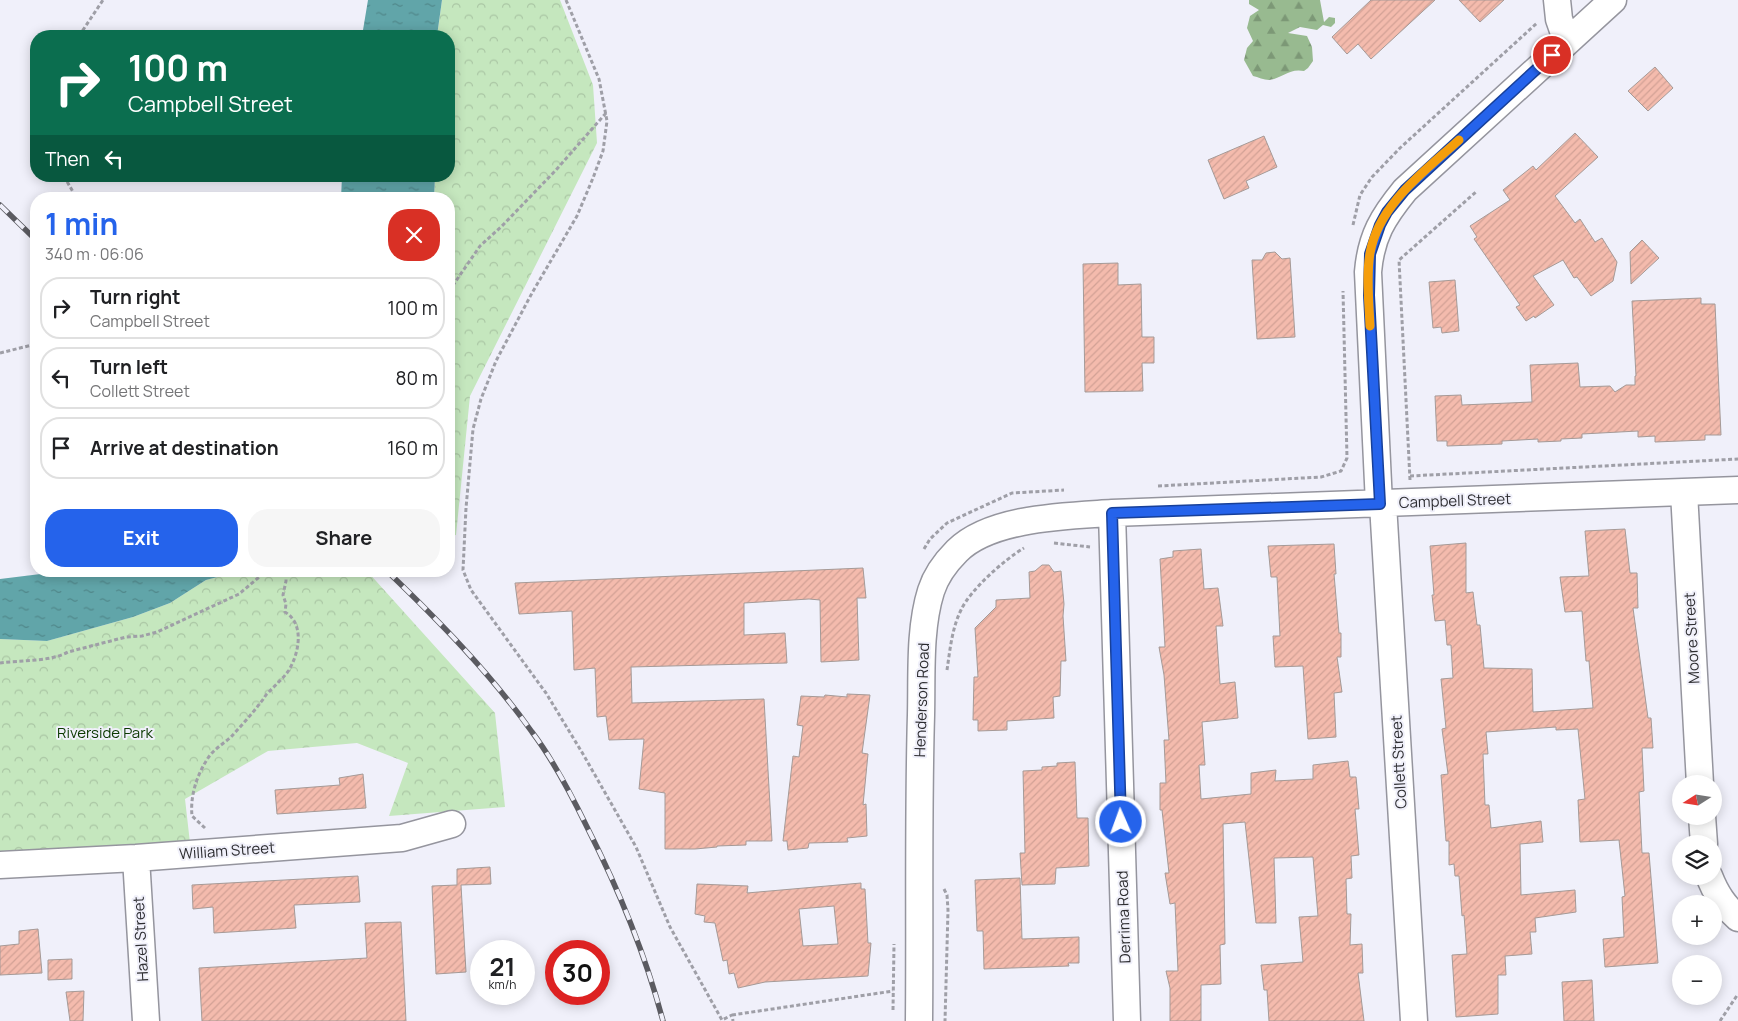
<!DOCTYPE html>
<html lang="en">
<head>
<meta charset="utf-8">
<style>
  body { margin:0; font-family:Manrope,sans-serif; background:#f6f6f6; color:#202124; height:100vh; display:flex; flex-direction:column; font-size:19px; white-space:nowrap }
  * { box-sizing:border-box; margin:0 }
  p { font-size:16px; color:#757577 }
  .icon { flex:none; width:28px; height:28px; fill:none; stroke:currentColor; stroke-width:2; stroke-linecap:round; stroke-linejoin:round }
  .map { position:relative; flex:1; overflow:hidden }
  .panel { position:absolute; left:30px; top:192px; width:425px; height:385px; display:flex; flex-direction:column; background:#fff; border-radius:20px; box-shadow:0 2px 12px #0003 }
  .panel>* { flex:none }
  .banner { position:absolute; left:30px; top:30px; width:425px; height:152px; border-radius:20px; box-shadow:0 2px 12px #0003; background:#0b6e4f; color:#fff; overflow:hidden }
  .needle { width:32px; rotate:258deg }
  .tools { position:absolute; left:1672px; top:775px; display:grid; gap:10px }
  .tools a { display:grid; place-items:center; width:50px; height:50px; border-radius:50%; background:#fff; box-shadow:0 2px 12px #0003; font-size:25px }
  .speed { position:absolute; left:470px; top:940px; display:flex; gap:10px; font-size:25px; font-weight:700; text-align:center }
  .speed>* { display:grid; place-content:center; width:65px; height:65px; border-radius:50%; background:#fff; box-shadow:0 2px 12px #0003; line-height:1 }
  .speed small { font-size:12px; font-weight:400 }
  .speed .limit { border:8px solid #d22; background:#fff; color:#111 }
  .pin { position:absolute; display:grid; place-items:center; width:42px; height:42px; color:#fff; margin:-21px; border:2px solid #fff; border-radius:50%; box-shadow:0 1px 5px #0007 }
  .me { position:absolute; width:55px; margin:-28px; rotate:358deg; stroke-linejoin:round; filter:drop-shadow(0 0 4px #0008) }
  .turn { display:flex; align-items:center; gap:18px; height:105px; padding:0 15px; font-size:22px }
  .turn .icon { width:65px; height:65px; stroke-width:2.5 }
  .turn b { display:block; font-size:35px; line-height:42px }
  .then { display:flex; align-items:center; height:48px; padding:0 15px; background:#0003; gap:10px; font-size:19px }
  .round { display:grid; place-items:center; flex:none; width:52px; height:52px; border-radius:20px; background:#f6f6f6 }
  .overview { display:flex; align-items:center; justify-content:space-between; height:85px; padding:0 15px }
  h1 { font-size:30px; font-weight:700; line-height:38px; color:#2563eb }
  .action { display:flex; gap:10px; margin-top:auto; padding:10px 15px }
  .action a { flex:1; height:58px; border-radius:20px; background:#2563eb; color:#fff; font-size:20px; font-weight:700; line-height:58px; text-align:center }
  .action a+a { background:#f6f6f6; color:#202124 }
  ul { padding:0; list-style:none }
  li { display:flex; align-items:center; gap:15px; height:62px; margin:0 10px 8px; padding:0 5px; border:2px solid #e0e0e0; border-radius:20px }
  li div { flex:1 }
  li b { display:block; font-size:19px }
  li em { font-style:normal }
  .map>svg:first-child { display:block }
  .forest { fill:url(#forest-firs) }
  .park { fill:url(#park-crowns) }
  .water { fill:url(#water-ripples) }
  .building { fill:url(#building-hatch); stroke:#a59a97; fill-rule:evenodd }
  .lines { fill:none; stroke-linecap:round; stroke-linejoin:round }
  .minor-casing { stroke:#95959e; stroke-width:29 }
  .path { stroke:#9f9fa7; stroke-width:3; stroke-dasharray:4 2.5; stroke-linecap:butt }
  .minor { stroke:#fff; stroke-width:26 }
  .rail-casing { stroke:#5b5b61; stroke-width:5.5 }
  .rail { stroke:#f0f0fa; stroke-width:4; stroke-dasharray:11; stroke-linecap:butt }
  .route-casing { stroke:#184099; stroke-width:12 }
  .route { stroke:#2563eb; stroke-width:9 }
  .slow { stroke:#f59e0b; stroke-width:9 }
  .labels { text-anchor:middle; stroke-width:4; stroke-linejoin:round; paint-order:stroke }
  .street-label { font-size:15px; fill:#2d2d31; stroke:#f0f0fa }
  .park-label { font-size:15px; fill:#0b3900; stroke:#f0f0fa }
</style>
</head>
<body>
<div class="map">
<svg width="1738" height="1021" viewBox="0 0 1738 1021">
  <defs>
    <pattern id="forest-firs" width="22" height="20" patternUnits="userSpaceOnUse" patternTransform="scale(1.25)"><rect width="22" height="20" fill="#98ba90"/><path d="M5 1l3.5 6h-7zM16 11l3.5 6h-7z" fill="#7c9876"/></pattern>
    <pattern id="park-crowns" width="20" height="18" patternUnits="userSpaceOnUse" patternTransform="scale(1.25)"><rect width="20" height="18" fill="#c5e7be"/><path d="M2 6a3 3 0 1 1 6 0M12 15a3 3 0 1 1 6 0" fill="none" stroke="#aac6a4"/></pattern>
    <pattern id="water-ripples" width="26" height="14" patternUnits="userSpaceOnUse" patternTransform="scale(1.25)"><rect width="26" height="14" fill="#61a5a9"/><path d="M2 4q2-2 4 0t4 0M15 11q2-2 4 0t4 0" fill="none" stroke="#50878a"/></pattern>
    <pattern id="building-hatch" width="6" height="6" patternUnits="userSpaceOnUse" patternTransform="scale(1.25)"><rect width="6" height="6" fill="#f4bbad"/><path d="M-1 1l2-2M0 6l6-6M5 7l2-2" fill="none" stroke="#d2a195"/></pattern>
  </defs>
  <rect width="100%" height="100%" fill="#f0f0fa"/>
  <path class="forest" d="M 1249,0 L 1320,0 L 1324,22 L 1329,17 L 1335,18 L 1335,23 L 1331,27 L 1323,25 L 1317,30 L 1300,27 L 1288,33 L 1307,36 L 1312,47 L 1313,61 L 1308,68 L 1304,71 C 1289,68 1283,78 1269,80 C 1264,80 1258,77 1253,76 L 1244,60 L 1247,48 L 1253,41 L 1247,28 L 1250,16 L 1259,10 L 1249,4 Z"/>
  <path class="park" d="M 442,0 L 560,0 L 593,85 L 597,143 L 470,396 L 456,535 L 449,536 L 449,199 L 434,199 L 435,176 L 449,176 L 449,36 L 437,36 Z
    M 241,571 L 367,571 L 495,713 L 505,807 L 389,816 L 408,763 L 357,743 L 268,751 L 185,799 L 190,843 L 0,852 L 0,639 L 47,641 L 133,617 L 170,603 L 206,580 Z"/>
  <path class="water" d="M 368,0 L 442,0 L 437,36 L 362,36 Z
    M 342,176 L 435,176 L 434,199 L 341,199 Z
    M 65,571 L 241,571 L 206,580 L 170,603 L 133,617 L 47,641 L 0,639 L 0,579 Z"/>
  <path class="building" d="M 1371,0 L 1435,0 L 1371,59 L 1358,44 L 1347,54 L 1332,37 Z
    M 1459,0 L 1504,0 L 1480,22 Z
    M 1655,67 L 1673,88 L 1648,111 L 1628,91 Z
    M 1575,133 L 1598,157 L 1555,196 L 1575,223 L 1580,219 L 1595,242 L 1602,238 L 1617,262 L 1613,281 L 1591,296 L 1577,277 L 1574,278 L 1563,260 L 1533,276 L 1554,305 L 1535,318 L 1534,316 L 1526,321 L 1516,307 L 1520,305 L 1474,239 L 1477,237 L 1470,226 L 1510,200 L 1503,190 L 1533,166 L 1536,170 Z
    M 1264,136 L 1277,167 L 1246,181 L 1249,188 L 1224,199 L 1208,160 Z
    M 1642,240 L 1659,258 L 1631,284 L 1630,252 Z
    M 1275,252 L 1282,259 L 1290,258 L 1295,337 L 1257,339 L 1252,260 L 1262,260 L 1266,253 Z
    M 1118,263 L 1118,285 L 1141,284 L 1142,337 L 1154,337 L 1154,363 L 1142,363 L 1143,391 L 1085,392 L 1083,264 Z
    M 1455,280 L 1459,331 L 1442,333 L 1441,327 L 1433,328 L 1429,282 Z
    M 1701,298 L 1701,304 L 1715,304 L 1721,435 L 1705,435 L 1705,440 L 1655,442 L 1655,436 L 1638,437 L 1638,431 L 1582,434 L 1582,438 L 1561,439 L 1561,441 L 1538,442 L 1538,439 L 1502,441 L 1502,444 L 1447,446 L 1447,441 L 1437,441 L 1435,396 L 1461,395 L 1462,405 L 1532,402 L 1530,365 L 1578,363 L 1580,387 L 1610,386 L 1615,392 L 1626,385 L 1635,385 L 1635,376 L 1636,376 L 1632,301 Z
    M 1625,529 L 1630,573 L 1637,573 L 1638,608 L 1633,608 L 1648,718 L 1651,718 L 1653,748 L 1642,748 L 1644,791 L 1639,792 L 1642,853 L 1649,853 L 1658,963 L 1605,967 L 1603,939 L 1624,937 L 1622,897 L 1625,896 L 1619,840 L 1580,842 L 1578,800 L 1585,799 L 1578,729 L 1556,730 L 1556,727 L 1486,732 L 1488,754 L 1483,754 L 1485,805 L 1489,805 L 1491,828 L 1541,821 L 1543,842 L 1520,844 L 1521,895 L 1575,890 L 1576,912 L 1535,918 L 1536,932 L 1530,932 L 1532,954 L 1505,956 L 1506,975 L 1498,975 L 1498,1014 L 1456,1017 L 1452,955 L 1467,954 L 1464,915 L 1462,916 L 1459,876 L 1455,876 L 1454,864 L 1449,865 L 1449,841 L 1446,841 L 1441,775 L 1448,774 L 1442,729 L 1446,728 L 1441,679 L 1453,678 L 1451,645 L 1447,645 L 1445,620 L 1435,621 L 1432,595 L 1434,595 L 1430,546 L 1466,543 L 1466,593 L 1473,592 L 1477,625 L 1480,625 L 1484,668 L 1532,669 L 1533,712 L 1593,708 L 1589,661 L 1586,661 L 1582,611 L 1565,612 L 1560,577 L 1589,576 L 1585,531 Z
    M 1334,544 L 1336,574 L 1334,574 L 1339,633 L 1341,633 L 1341,657 L 1337,657 L 1342,692 L 1334,693 L 1336,737 L 1308,739 L 1303,666 L 1275,667 L 1273,636 L 1280,636 L 1277,577 L 1271,577 L 1268,546 Z
    M 1201,549 L 1204,589 L 1218,588 L 1223,626 L 1216,626 L 1220,684 L 1235,682 L 1238,718 L 1202,722 L 1205,765 L 1199,765 L 1201,799 L 1251,794 L 1251,773 L 1276,770 L 1275,781 L 1313,779 L 1313,765 L 1348,761 L 1350,777 L 1356,777 L 1359,809 L 1355,809 L 1359,855 L 1351,856 L 1352,878 L 1346,879 L 1347,914 L 1351,914 L 1350,945 L 1362,944 L 1363,973 L 1358,973 L 1364,1021 L 1269,1021 L 1267,990 L 1264,990 L 1261,965 L 1303,962 L 1299,917 L 1318,916 L 1313,857 L 1274,858 L 1276,923 L 1256,923 L 1245,822 L 1223,824 L 1225,944 L 1220,945 L 1221,984 L 1201,985 L 1201,1021 L 1170,1021 L 1170,988 L 1166,971 L 1178,971 L 1175,903 L 1170,904 L 1165,873 L 1169,873 L 1162,810 L 1160,810 L 1160,783 L 1166,783 L 1164,740 L 1169,740 L 1164,675 L 1159,647 L 1165,647 L 1160,559 L 1173,557 L 1173,551 Z
    M 1042,565 L 1049,565 L 1054,572 L 1061,571 L 1064,604 L 1063,616 L 1066,661 L 1061,661 L 1060,696 L 1053,697 L 1054,718 L 1007,721 L 1007,730 L 978,731 L 978,720 L 973,720 L 974,677 L 978,677 L 975,628 L 996,607 L 996,600 L 1030,598 L 1029,572 L 1035,571 Z
    M 863,568 L 866,598 L 857,598 L 859,660 L 821,662 L 820,600 L 809,599 L 744,603 L 744,635 L 785,633 L 787,663 L 631,667 L 632,703 L 764,699 L 772,841 L 746,841 L 746,845 L 717,846 L 717,847 L 695,849 L 665,849 L 665,793 L 639,789 L 644,739 L 609,740 L 606,716 L 597,717 L 595,668 L 574,670 L 572,611 L 519,614 L 515,583 Z
    M 847,694 L 870,695 L 862,753 L 868,754 L 863,805 L 866,804 L 867,836 L 847,838 L 848,842 L 809,843 L 808,848 L 788,850 L 787,841 L 783,841 L 793,756 L 799,757 L 803,726 L 797,725 L 801,696 L 824,697 L 825,695 L 847,697 Z
    M 1075,762 L 1077,818 L 1088,818 L 1089,866 L 1056,868 L 1055,884 L 1022,885 L 1020,853 L 1025,853 L 1023,771 L 1042,770 L 1042,767 L 1057,766 L 1057,763 Z
    M 363,774 L 366,808 L 277,814 L 275,790 L 340,785 L 339,778 Z
    M 490,867 L 491,884 L 461,885 L 466,972 L 436,974 L 432,886 L 457,885 L 457,869 Z
    M 358,876 L 360,902 L 294,905 L 296,928 L 214,933 L 213,907 L 193,909 L 192,885 Z
    M 1020,878 L 1022,939 L 1079,937 L 1079,963 L 1068,963 L 1069,966 L 984,969 L 983,931 L 977,931 L 975,880 Z
    M 861,883 L 861,889 L 865,889 L 868,943 L 871,943 L 868,976 L 765,982 L 738,988 L 734,973 L 729,974 L 727,960 L 723,961 L 715,923 L 704,922 L 705,916 L 695,914 L 697,884 L 748,886 L 747,893 ZM 834,906 L 838,944 L 803,946 L 799,909 Z
    M 401,922 L 406,1021 L 202,1021 L 199,968 L 367,958 L 365,923 Z
    M 38,929 L 42,973 L 0,975 L 0,946 L 19,944 L 19,931 Z
    M 72,959 L 72,979 L 48,980 L 48,960 Z
    M 1592,980 L 1594,1021 L 1564,1021 L 1562,982 Z
    M 84,991 L 83,1021 L 70,1021 L 66,992 Z"/>
  <g class="lines">
    <g class="minor-casing">
      <path id="minor" d="M 1557,0 L 1559,19 L 1567,42
        M 1684,492 L 1700,784
        M 1379,504 L 1368,272 C 1371,236 1383,217 1405,190 L 1613,0
        M 1383,504 L 1414,1021
        M 1112,513 L 1127,1021
        M 1702,816 L 1704,844
        M 136,858 L 146,1021
        M 0,865 L 136,858 L 402,838 L 452,824
        M 1709,876 C 1716,894 1724,906 1738,918
        M 919,1021 C 920,919 918,817 921,715 C 922,676 919,629 931,591 C 936,575 946,562 957,551 C 991,517 1068,516 1112,513 L 1738,490"/>
    </g>
    <path class="path" d="M 566,0 L 599,79 L 607,121 L 603,151 L 593,178 L 577,216 L 532,293 L 496,361 L 481,399 L 473,429 L 466,508 L 463,570 L 471,590 L 546,693 L 583,754 L 636,847 L 670,927 L 722,1020 L 732,1015 L 733,1021
      M 79,36 L 103,0
      M 36,99 L 34,102 L 36,107
      M 64,176 L 77,199
      M 1353,225 L 1360,195 L 1372,177 L 1400,148 L 1537,23
      M 449,291 L 480,246 L 502,226 L 556,170 L 606,113
      M 0,353 L 36,344
      M 1410,476 L 1738,459
      M 1410,480 L 1399,260 L 1477,191
      M 1158,486 L 1321,477 L 1341,471 L 1347,458 L 1343,291
      M 1054,543 L 1090,547
      M 924,549 L 930,539 L 947,523 L 1012,493 L 1064,490
      M 271,571 L 273,573 L 277,571
      M 0,663 C 21,660 50,662 68,652 L 126,637 L 142,636 L 157,632 L 239,594 L 258,578 L 264,571
      M 947,670 C 950,650 952,628 961,610 C 971,589 1004,560 1024,548
      M 205,828 L 192,816 C 190,795 197,775 208,758 C 214,749 223,744 231,737 C 241,726 252,714 261,702 C 264,699 265,695 268,693 C 275,685 283,679 289,670 C 299,653 305,624 285,612 L 286,604 L 283,595 L 286,581 L 286,571
      M 944,889 L 947,895 L 948,910 L 945,1021
      M 893,1010 L 894,944
      M 732,1015 L 893,991
      M 1720,1021 L 1738,994"/>
    <use href="#minor" class="minor"/>
    <g class="rail-casing">
      <path id="rail" d="M 0,205 L 36,240
        M 387,571 C 439,621 490,673 532,732 C 554,761 571,794 587,827 C 619,890 645,953 663,1021"/>
    </g>
    <use href="#rail" class="rail"/>
  </g>
  <g class="lines">
    <g class="route-casing">
      <path id="route" d="M 1121,822 L 1112,513 L 1380,504 L 1369,295 L 1370,254 L 1380,225 L 1387,212 L 1405,190 L 1552,55"/>
    </g>
    <use href="#route" class="route"/>
    <path class="slow" d="M 1370,326 C 1369,303 1366,276 1370,253 C 1379,204 1424,172 1459,140"/>
  </g>
  <g class="labels">
    <g class="street-label">
      <text transform="translate(1455 501) rotate(-2)" y="5">Campbell Street</text>
      <text transform="translate(1692 638) rotate(-93)" y="5">Moore Street</text>
      <text transform="translate(922 700) rotate(-88)" y="5">Henderson Road</text>
      <text transform="translate(1399 762) rotate(-93)" y="5">Collett Street</text>
      <text transform="translate(227 851) rotate(-4)" y="5">William Street</text>
      <text transform="translate(1124 917) rotate(-92)" y="5">Derrima Road</text>
      <text transform="translate(141 939) rotate(-93)" y="5">Hazel Street</text>
    </g>
    <g class="park-label">
      <text x="105" y="738">Riverside Park</text>
    </g>
  </g>
</svg>
<div class="tools">
<a><svg class="needle" viewBox="-14 -14 28 28"><path d="M0-13l5 13h-10z" fill="#e53935"/><path d="M0 13l5-13h-10z" fill="#757577"/></svg></a>
<a><svg class="icon" aria-label="layers" viewBox="0 0 24 24"><path d="M12 4l9 5-9 5-9-5zM3 14l9 5 9-5"/></svg></a>
<a>+</a>
<a>−</a>
</div>
<div class="speed"><div>21<small>km/h</small></div><div class="limit">30</div></div>
<div class="pin" style="left:1552px;top:55px;background:#d93025"><svg class="icon" aria-label="arrive" viewBox="0 0 24 24"><path d="M6 21V4h12l-3 4 3 4H6"/></svg></div>
<svg class="me" style="left:1121px;top:822px" viewBox="-20 -20 40 40"><circle r="17" fill="#2563eb" stroke="#fff" stroke-width="3"/><path d="M0-11L8 9 0 5-8 9z" fill="#fff"/></svg>
<div class="banner">
<div class="turn"><svg class="icon" aria-label="right" viewBox="0 0 24 24"><path d="M7 20v-9h11M14 6l5 5-5 5"/></svg><div><b>100 m</b>Campbell Street</div></div>
<div class="then">Then<svg class="icon" aria-label="left" viewBox="0 0 24 24"><path d="M17 20v-9H6M10 6l-5 5 5 5"/></svg></div>
</div>
<section class="panel">
<div class="overview"><div><h1>1 min</h1><p>340 m · 06:06</p></div><a class="round" style="background:#d93025;color:#fff"><svg class="icon" aria-label="close" viewBox="0 0 24 24"><path d="M6 6l12 12M18 6L6 18"/></svg></a></div>
<ul>
<li><svg class="icon" aria-label="right" viewBox="0 0 24 24"><path d="M7 20v-9h11M14 6l5 5-5 5"/></svg><div><b>Turn right</b><p>Campbell Street</p></div><em>100 m</em></li>
<li><svg class="icon" aria-label="left" viewBox="0 0 24 24"><path d="M17 20v-9H6M10 6l-5 5 5 5"/></svg><div><b>Turn left</b><p>Collett Street</p></div><em>80 m</em></li>
<li><svg class="icon" aria-label="arrive" viewBox="0 0 24 24"><path d="M6 21V4h12l-3 4 3 4H6"/></svg><div><b>Arrive at destination</b></div><em>160 m</em></li>
</ul>
<div class="action"><a>Exit</a><a>Share</a></div>
</section>
</div>
</body>
</html>
